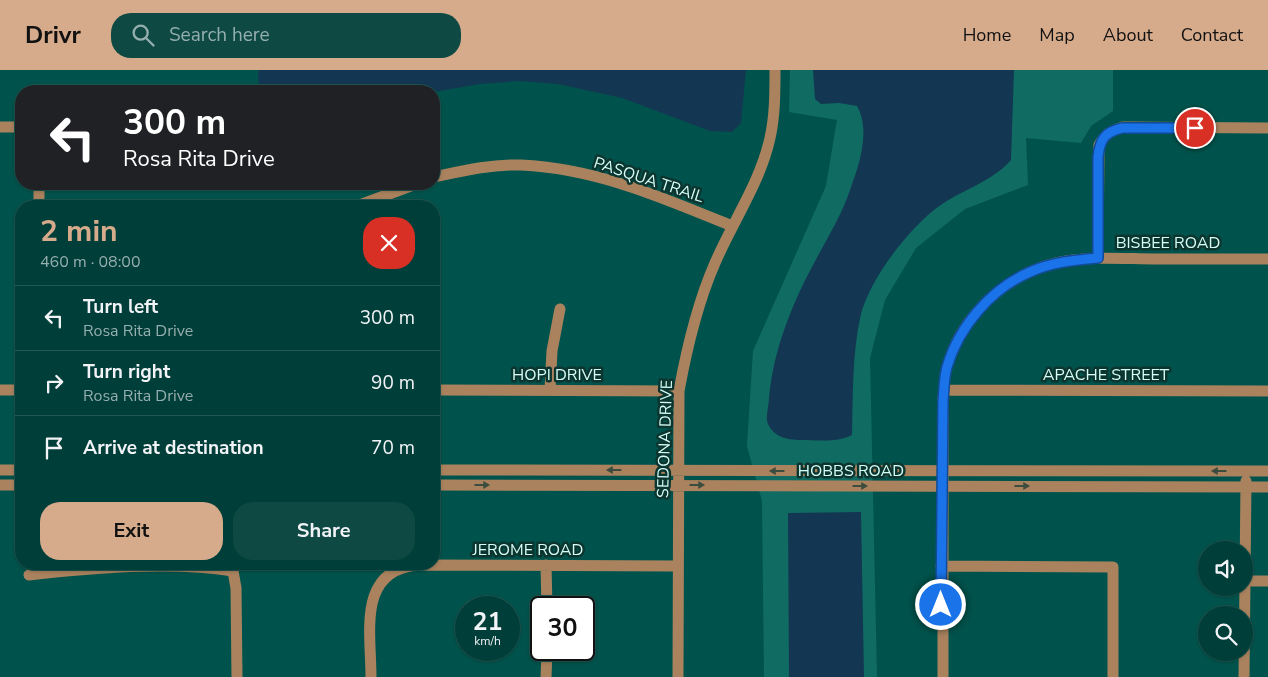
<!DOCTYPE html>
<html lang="en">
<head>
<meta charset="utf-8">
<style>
  body { margin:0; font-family:"Nunito Sans",sans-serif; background:#0e4944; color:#f1f3f6; height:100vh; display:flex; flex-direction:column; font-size:19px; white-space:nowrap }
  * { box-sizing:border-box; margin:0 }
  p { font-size:16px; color:#95aeae }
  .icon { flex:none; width:28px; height:28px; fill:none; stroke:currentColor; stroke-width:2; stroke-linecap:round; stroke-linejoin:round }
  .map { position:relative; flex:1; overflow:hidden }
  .drawer { position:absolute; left:15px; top:130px; width:425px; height:370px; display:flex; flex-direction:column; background:#003e39; border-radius:20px; box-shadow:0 1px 4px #0004,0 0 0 1px #225753 }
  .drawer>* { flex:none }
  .hud { position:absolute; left:15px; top:15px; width:425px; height:105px; border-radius:20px; box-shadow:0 1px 4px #0004,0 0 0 1px #225753; background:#202124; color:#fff; overflow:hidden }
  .tools { position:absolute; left:1198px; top:471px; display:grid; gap:10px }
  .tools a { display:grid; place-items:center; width:55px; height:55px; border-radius:50%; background:#003e39; box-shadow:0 1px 4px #0004,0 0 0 1px #225753; font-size:25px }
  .speed { position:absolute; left:455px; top:526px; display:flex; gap:10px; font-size:25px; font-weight:700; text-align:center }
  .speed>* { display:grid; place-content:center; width:65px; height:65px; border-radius:50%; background:#003e39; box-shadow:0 1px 4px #0004,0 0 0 1px #225753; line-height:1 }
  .speed small { font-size:12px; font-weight:400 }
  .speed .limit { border:2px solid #111; border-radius:8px; background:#fff; color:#111 }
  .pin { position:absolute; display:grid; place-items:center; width:42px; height:42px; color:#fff; margin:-21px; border:2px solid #fff; border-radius:50%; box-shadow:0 1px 5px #0007 }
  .me { position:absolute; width:55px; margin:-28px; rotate:0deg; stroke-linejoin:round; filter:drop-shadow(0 0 4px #0008) }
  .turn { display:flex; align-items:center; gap:18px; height:105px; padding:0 25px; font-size:22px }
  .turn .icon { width:65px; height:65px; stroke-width:2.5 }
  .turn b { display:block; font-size:35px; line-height:42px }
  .round { display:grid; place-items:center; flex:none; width:52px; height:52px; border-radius:20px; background:#0e4944 }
  .summary { display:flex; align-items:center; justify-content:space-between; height:85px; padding:0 25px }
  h1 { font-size:30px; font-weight:700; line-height:38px; color:#d6ab8b }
  .primary-button { display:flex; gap:10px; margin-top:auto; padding:10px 25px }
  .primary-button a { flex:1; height:58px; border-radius:20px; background:#d6ab8b; color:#111; font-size:20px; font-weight:700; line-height:58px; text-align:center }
  .primary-button a+a { background:#0e4944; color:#f1f3f6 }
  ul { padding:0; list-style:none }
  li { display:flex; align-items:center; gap:15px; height:65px; padding:0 25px; border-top:1px solid #225753 }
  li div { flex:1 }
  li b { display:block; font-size:19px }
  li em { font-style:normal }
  header { display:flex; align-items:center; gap:30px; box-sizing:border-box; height:70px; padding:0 25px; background:#d6ab8b; color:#111 }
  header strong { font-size:24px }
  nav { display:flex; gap:28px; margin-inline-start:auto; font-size:18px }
  .search { width:350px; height:45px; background:#0e4944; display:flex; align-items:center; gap:12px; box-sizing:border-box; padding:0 18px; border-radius:20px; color:#95aeae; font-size:19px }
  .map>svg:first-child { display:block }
  .green { fill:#106c63 }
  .water { fill:#133752 }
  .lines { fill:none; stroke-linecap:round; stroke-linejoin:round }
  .minor { stroke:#aa835e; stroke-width:11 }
  .oneway { fill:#3c4c3e }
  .route-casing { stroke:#114b97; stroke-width:12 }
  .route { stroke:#1a73e8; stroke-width:9 }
  .labels { text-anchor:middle; stroke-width:5; stroke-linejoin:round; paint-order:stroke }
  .street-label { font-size:16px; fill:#d4fef7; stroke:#0d3530 }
</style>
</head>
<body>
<header>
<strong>Drivr</strong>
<div class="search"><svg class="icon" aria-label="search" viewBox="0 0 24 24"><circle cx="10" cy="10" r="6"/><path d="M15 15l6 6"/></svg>Search here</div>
<nav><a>Home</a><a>Map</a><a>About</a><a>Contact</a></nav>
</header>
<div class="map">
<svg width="1268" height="607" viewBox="0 0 1268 607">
  <rect width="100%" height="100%" fill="#00534c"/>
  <path class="green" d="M 790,0 L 1113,0 L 1113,41 L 1091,56 L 1081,73 L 1026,68 L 1028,115 L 965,139 L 916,178 L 885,230 L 870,288 L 877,607 L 764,607 L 762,431 L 747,376 L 753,281 L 826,116 L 837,50 L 789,42 Z"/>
  <path class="water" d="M 259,0 L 746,0 L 741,53 L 732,62 L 710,61 L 622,28 L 558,14 L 519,11 L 480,14 L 434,22 L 260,21 L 258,6 Z
    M 813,0 L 1014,0 L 1011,90 C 992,112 961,120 938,137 C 909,158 870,209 861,244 C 852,283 853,325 852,365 C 837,373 817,370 800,370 C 787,370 774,367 768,354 C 765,348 769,335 769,328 C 773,282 791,236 813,195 C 826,170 841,147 850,120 C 859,95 871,61 857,36 L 839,33 L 821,34 L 815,29 Z
    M 861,442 L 864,607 L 789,607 L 788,443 Z"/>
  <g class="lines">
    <path class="minor" d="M 0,57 L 21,57
      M 434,107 C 462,101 491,94 521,95 C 595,98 664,128 732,156
      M 39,114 L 39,136
      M 357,136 L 416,114
      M 1098,188 L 1099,75 C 1105,64 1111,61 1123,57 L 1268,58
      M 0,320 L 21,320
      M 434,320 L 679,321
      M 550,320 L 552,281 L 560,239
      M 944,320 L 1268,321
      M 0,400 L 21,400
      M 434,400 L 1268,401
      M 0,415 L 21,415
      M 434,415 L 1268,417
      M 546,495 L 547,538
      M 941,496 L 1113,497 L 1113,607
      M 29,505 C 92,498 171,491 233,501 L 236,518 L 237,607
      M 1245,511 L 1268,511
      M 371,607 C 371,562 357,500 418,495 L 677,496
      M 546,607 L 547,580
      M 678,607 L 679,321 C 687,277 697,234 715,193 C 733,151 760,113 770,68 C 775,46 775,23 775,0
      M 943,607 L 943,331 C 944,320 944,307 947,297 C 962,243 1011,200 1066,191 C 1096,186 1127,189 1158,189 C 1194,189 1231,189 1268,189
      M 1244,607 L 1246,411"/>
  </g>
  <defs><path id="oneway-solid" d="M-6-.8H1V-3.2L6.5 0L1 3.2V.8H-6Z" transform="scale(1.25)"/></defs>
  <g class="oneway">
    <use href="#oneway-solid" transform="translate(614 400) rotate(-180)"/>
    <use href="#oneway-solid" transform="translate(777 401) rotate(-180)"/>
    <use href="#oneway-solid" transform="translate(1219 401) rotate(180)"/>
    <use href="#oneway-solid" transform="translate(482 415)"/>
    <use href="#oneway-solid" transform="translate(697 415)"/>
    <use href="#oneway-solid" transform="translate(860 416)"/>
    <use href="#oneway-solid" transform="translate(1022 416)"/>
  </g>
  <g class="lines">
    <g class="route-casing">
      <path id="route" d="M 941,535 L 943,331 C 944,320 944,307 947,297 C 959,256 991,219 1030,202 C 1052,192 1075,190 1098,188 L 1098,87 C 1100,69 1105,62 1122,58 L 1195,58"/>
    </g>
    <use href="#route" class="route"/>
  </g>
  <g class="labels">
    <g class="street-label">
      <text transform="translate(649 109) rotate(18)" y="6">PASQUA TRAIL</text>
      <text x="1168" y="178">BISBEE ROAD</text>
      <text x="557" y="310">HOPI DRIVE</text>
      <text x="1106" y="310">APACHE STREET</text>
      <text transform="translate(664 369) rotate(-88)" y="6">SEDONA DRIVE</text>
      <text x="851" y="406">HOBBS ROAD</text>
      <text x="528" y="485">JEROME ROAD</text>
    </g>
  </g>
</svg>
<div class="tools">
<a><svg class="icon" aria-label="sound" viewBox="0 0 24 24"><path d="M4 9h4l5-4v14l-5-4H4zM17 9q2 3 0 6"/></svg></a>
<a><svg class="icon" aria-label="search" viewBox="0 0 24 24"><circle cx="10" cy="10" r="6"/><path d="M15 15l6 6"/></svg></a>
</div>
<div class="speed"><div>21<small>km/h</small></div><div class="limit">30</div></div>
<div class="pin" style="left:1195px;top:58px;background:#d93025"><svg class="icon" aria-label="arrive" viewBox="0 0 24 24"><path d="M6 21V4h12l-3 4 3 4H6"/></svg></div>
<svg class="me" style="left:941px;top:535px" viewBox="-20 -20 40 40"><circle r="17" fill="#1a73e8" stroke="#fff" stroke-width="3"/><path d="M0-11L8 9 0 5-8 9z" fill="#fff"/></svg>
<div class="hud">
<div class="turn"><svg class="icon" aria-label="left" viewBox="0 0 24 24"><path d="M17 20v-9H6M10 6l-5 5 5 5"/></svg><div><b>300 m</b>Rosa Rita Drive</div></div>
</div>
<section class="drawer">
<div class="summary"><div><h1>2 min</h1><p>460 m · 08:00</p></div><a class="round" style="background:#d93025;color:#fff"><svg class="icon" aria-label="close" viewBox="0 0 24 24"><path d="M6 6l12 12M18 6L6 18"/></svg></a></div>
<ul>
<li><svg class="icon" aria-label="left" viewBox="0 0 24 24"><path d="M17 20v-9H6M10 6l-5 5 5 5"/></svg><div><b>Turn left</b><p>Rosa Rita Drive</p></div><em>300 m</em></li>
<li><svg class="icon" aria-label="right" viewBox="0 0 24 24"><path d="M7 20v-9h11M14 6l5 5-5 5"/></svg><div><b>Turn right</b><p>Rosa Rita Drive</p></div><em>90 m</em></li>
<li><svg class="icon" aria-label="arrive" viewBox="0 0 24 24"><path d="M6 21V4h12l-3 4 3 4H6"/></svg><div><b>Arrive at destination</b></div><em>70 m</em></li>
</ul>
<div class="primary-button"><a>Exit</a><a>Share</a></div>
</section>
</div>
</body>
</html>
